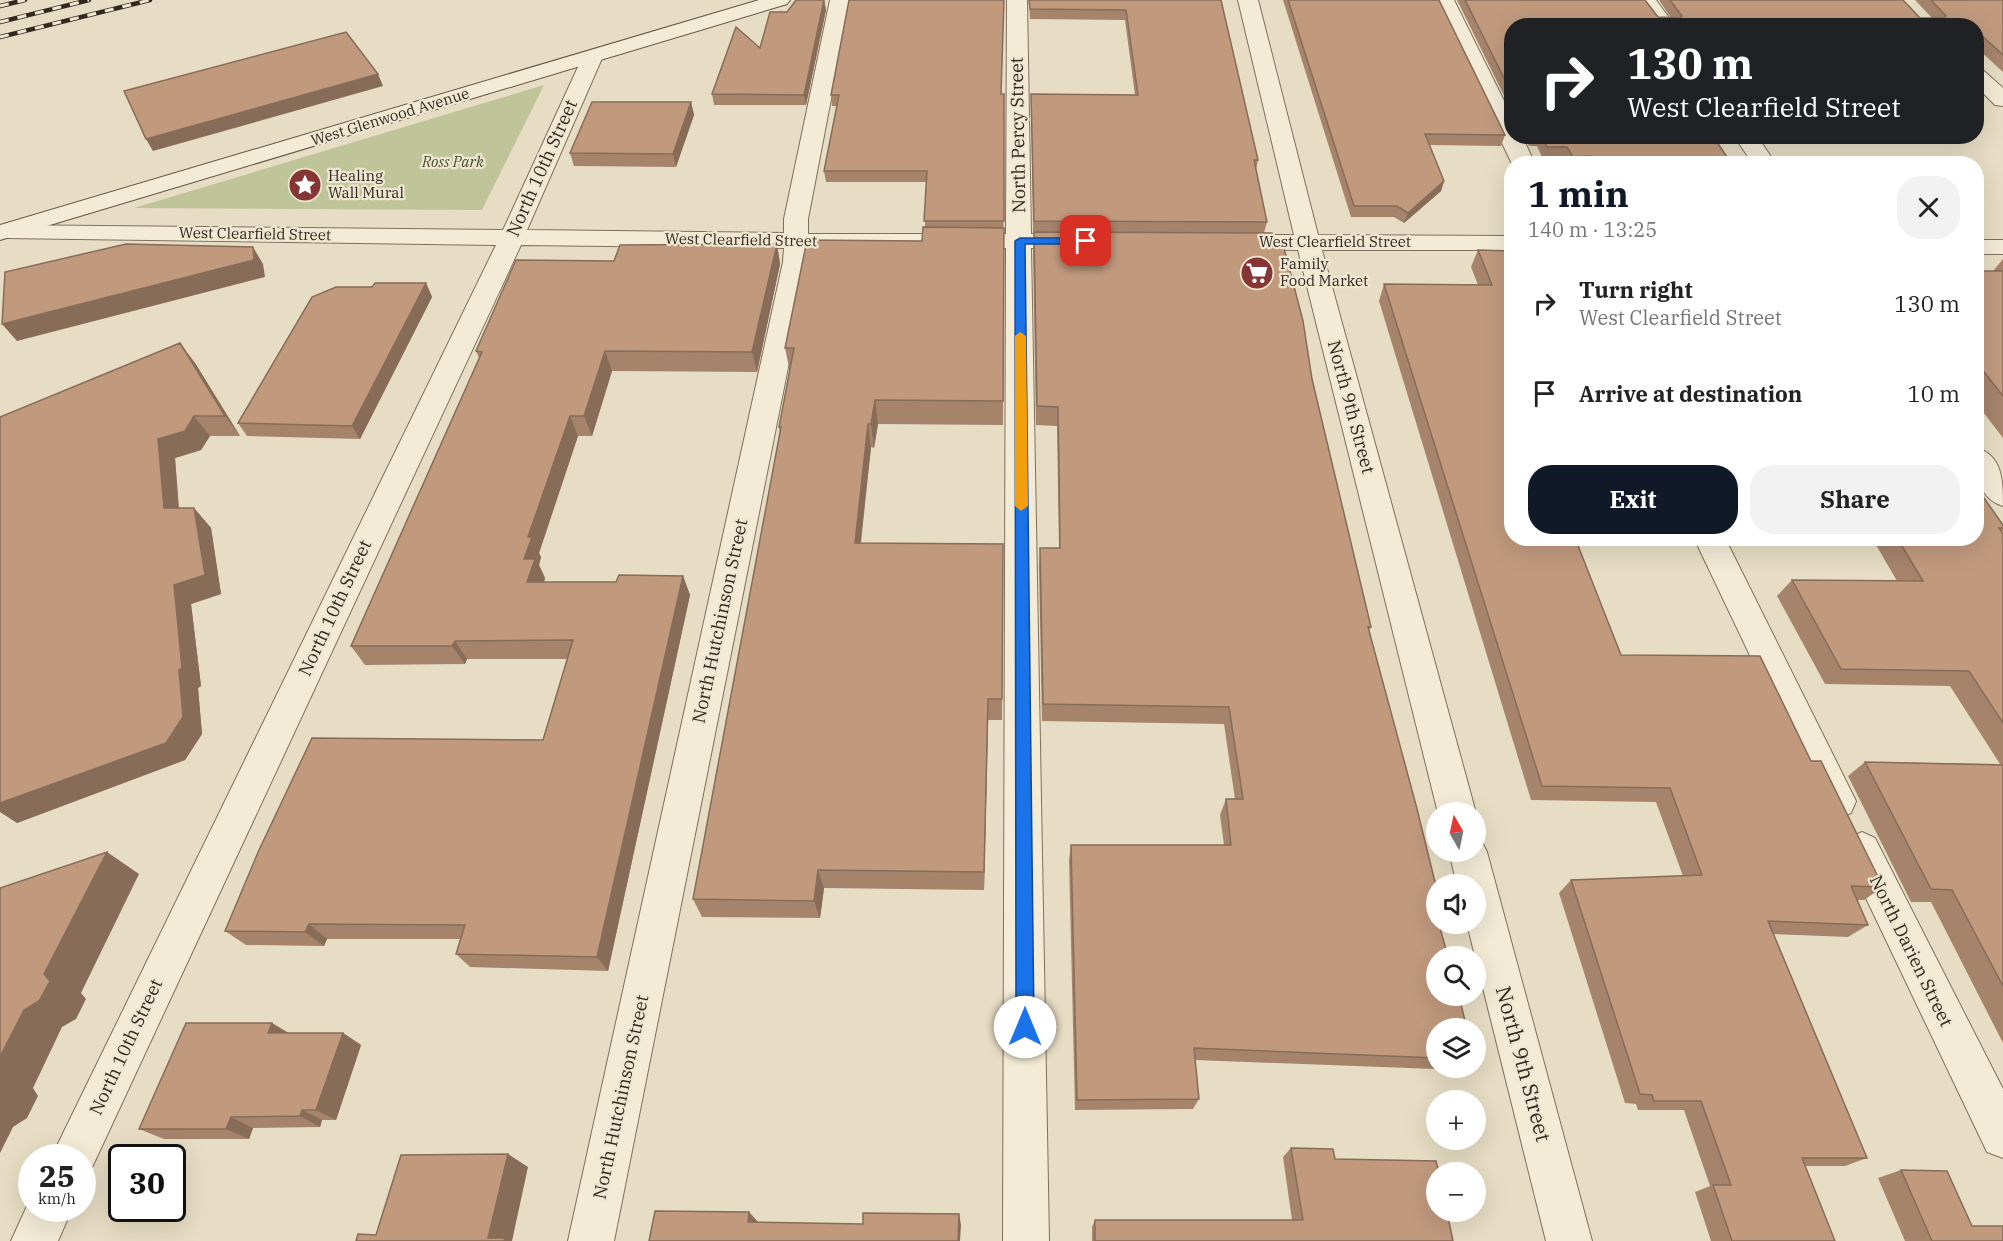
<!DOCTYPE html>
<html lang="en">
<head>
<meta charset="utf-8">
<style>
  body { margin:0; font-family:"IBM Plex Serif",serif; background:#f2f2f2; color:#222; height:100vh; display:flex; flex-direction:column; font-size:22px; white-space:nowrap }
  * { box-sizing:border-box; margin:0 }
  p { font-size:20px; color:#767676 }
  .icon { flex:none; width:33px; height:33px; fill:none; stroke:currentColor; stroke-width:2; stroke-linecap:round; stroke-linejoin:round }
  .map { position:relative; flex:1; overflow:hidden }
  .side { position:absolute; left:1504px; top:156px; width:480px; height:390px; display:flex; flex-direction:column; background:#fff; border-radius:24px; box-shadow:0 6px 24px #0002 }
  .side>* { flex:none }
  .hud { position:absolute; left:1504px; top:18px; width:480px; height:126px; border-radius:24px; box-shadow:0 6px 24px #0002; background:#202124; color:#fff; overflow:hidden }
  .needle { width:39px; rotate:351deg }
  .tools { position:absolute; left:1426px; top:802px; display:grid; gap:12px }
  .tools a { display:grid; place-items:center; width:60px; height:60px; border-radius:50%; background:#fff; box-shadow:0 6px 24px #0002; font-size:30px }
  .speed { position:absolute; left:18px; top:1144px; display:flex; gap:12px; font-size:30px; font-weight:700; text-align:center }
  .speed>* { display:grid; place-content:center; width:78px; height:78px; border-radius:50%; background:#fff; box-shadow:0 6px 24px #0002; line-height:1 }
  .speed small { font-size:15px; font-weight:400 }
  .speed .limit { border:3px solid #111; border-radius:9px; background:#fff; color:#111 }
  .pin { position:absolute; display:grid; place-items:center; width:51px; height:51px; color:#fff; margin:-26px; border-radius:12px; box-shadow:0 3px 9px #0006 }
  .me { position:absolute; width:66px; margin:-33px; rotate:0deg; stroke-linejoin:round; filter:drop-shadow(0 0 4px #0008) }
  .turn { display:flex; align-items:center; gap:21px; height:126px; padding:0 24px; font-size:27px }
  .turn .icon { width:78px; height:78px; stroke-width:2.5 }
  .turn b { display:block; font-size:42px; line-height:51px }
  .round { display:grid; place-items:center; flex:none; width:63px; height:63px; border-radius:24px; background:#f2f2f2 }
  .headline { display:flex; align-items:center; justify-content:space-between; height:102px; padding:0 24px }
  h1 { font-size:36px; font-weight:700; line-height:45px; color:#111827 }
  .cta { display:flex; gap:12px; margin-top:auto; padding:12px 24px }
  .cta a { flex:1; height:69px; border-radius:24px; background:#111827; color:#fff; font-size:24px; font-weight:700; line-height:69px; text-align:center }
  .cta a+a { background:#f2f2f2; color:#222 }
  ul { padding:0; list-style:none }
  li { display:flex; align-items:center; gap:18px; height:90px; padding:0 24px }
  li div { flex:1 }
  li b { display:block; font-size:22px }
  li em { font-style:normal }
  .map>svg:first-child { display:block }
  .green { fill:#bfc499 }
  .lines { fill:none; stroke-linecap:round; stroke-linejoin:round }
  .minor-casing { stroke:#7f6f5d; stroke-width:2 }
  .secondary-casing { stroke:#615140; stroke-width:2 }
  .minor { fill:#f3ebd6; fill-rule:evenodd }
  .secondary { fill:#f3ebd6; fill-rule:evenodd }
  .rail-casing { stroke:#31281f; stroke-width:4.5 }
  .rail { stroke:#f0e7d2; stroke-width:3; stroke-dasharray:9; stroke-linecap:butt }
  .wall { fill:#a6846c }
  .shaded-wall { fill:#876c58 }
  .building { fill:#c19a7e; stroke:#876c58; stroke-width:1.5 }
  .route { fill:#1a73e8; stroke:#114b97; stroke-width:1.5 }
  .slow { fill:#f59e0b }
  .labels { text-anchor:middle; stroke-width:4.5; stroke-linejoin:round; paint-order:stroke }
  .far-street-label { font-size:15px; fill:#31281f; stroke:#f0e7d2 }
  .far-park-label { font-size:15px; font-style:italic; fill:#424b28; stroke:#f0e7d2 }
  .far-poi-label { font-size:15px; fill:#31281f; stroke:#f0e7d2; text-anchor:start }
  .street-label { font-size:18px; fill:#31281f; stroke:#f0e7d2 }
  .near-street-label { font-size:21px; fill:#31281f; stroke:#f0e7d2 }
</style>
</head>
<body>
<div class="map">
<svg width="2003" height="1241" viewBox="0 0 2003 1241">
  <rect width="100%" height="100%" fill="#e7ddc4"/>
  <path class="green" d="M 544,85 L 482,210 L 134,208 Z"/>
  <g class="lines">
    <g class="minor-casing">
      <path id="minor" d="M 830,0 L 850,0 L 808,219 L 808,234 L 1006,234 L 1007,0 L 1027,0 L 1031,234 L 1077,234 L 1086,236 L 1089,241 L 1086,246 L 1077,248 L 1031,248 L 1049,1241 L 1003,1241 L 1006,248 L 808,248 L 809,262 L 614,1241 L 568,1241 L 783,262 L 784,248 L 521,245 L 89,1174 L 82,1177 L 82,1158 L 51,1158 L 496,245 L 5,238 L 0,237 L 0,225 L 503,230 L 583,56 L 586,52 L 593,50 L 600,52 L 603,56 L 527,230 L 784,233 L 784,219 Z
        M 1238,0 L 1258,0 L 1318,235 L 1512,236 L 1512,250 L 1322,250 L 1476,813 L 1438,813 L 1298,250 L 1231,249 L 1222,247 L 1219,242 L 1222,237 L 1231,235 L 1294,235 Z
        M 1434,0 L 1454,0 L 1512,117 L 1512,136 L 1522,136 L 1535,164 L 1512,164 Z
        M 1636,0 L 1656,0 L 1675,26 L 1655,26 Z
        M 1977,69 L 1984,71 L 2003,88 L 2003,106 L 1995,105 L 1977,87 Z
        M 1734,136 L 1757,136 L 1776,164 L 1753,164 Z
        M 1977,240 L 2003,240 L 2003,254 L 1977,254 Z
        M 1977,448 C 2003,456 2003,482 2003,506 C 1976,498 1977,471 1977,448 Z
        M 1694,538 L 1725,538 L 1856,801 L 1851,813 L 1838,818 L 1825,813 Z
        M 1862,832 L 1875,838 L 2003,1089 L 2003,1158 L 1987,1152 L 1843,850 L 1849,838 Z
        M 1476,837 L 1481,840 L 1487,852 L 1592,1241 L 1546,1241 L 1467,924 L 1476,924 L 1476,885 L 1457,885 L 1449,852 L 1476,852 Z
        M 32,1195 L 32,1209 L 72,1209 L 58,1241 L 11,1241 Z"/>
    </g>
    <g class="secondary-casing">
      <path id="secondary" d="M 759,0 L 790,0 L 787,4 L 0,240 L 0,225 Z"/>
    </g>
    <use href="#minor" class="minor"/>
    <use href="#secondary" class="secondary"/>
    <g class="rail-casing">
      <path id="rail" d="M 0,6 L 25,0
        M 0,22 L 89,0
        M 0,37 L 150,0"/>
    </g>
    <use href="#rail" class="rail"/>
  </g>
  <path class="wall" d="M 824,0 L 826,10 L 806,105 L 714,105 L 712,94 L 760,48 L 787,12 Z
    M 1029,0 L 1221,0 L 1258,160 L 1256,170 L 1267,222 L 1264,233 L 1033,232 L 1031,104 L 1135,95 L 1125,20 L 1030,19 Z
    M 1283,0 L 1439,0 L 1505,135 L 1501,146 L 1430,145 L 1444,181 L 1441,191 L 1404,223 L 1394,217 L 1351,217 Z
    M 1457,0 L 1645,0 L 1658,17 L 1671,18 L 1659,0 L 1903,0 L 1920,18 L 1932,18 L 1915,0 L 2003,0 L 2003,72 L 1977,48 L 1977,26 L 1512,26 L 1512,112 Z
    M 1004,94 L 1003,425 L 878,424 L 874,448 L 871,447 L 861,543 L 1003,544 L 1002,720 L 988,720 L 984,890 L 824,888 L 820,918 L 702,917 L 693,899 L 780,433 L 779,427 L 790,372 L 785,348 L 922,241 L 925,227 L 926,182 L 826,182 L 824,171 L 837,106 L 832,106 L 831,95 Z
    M 691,102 L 694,115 L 676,167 L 574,166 L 570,153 Z
    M 1525,136 L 1713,136 L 1729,160 L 1727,164 L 1566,164 L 1562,158 L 1542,157 L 1537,146 L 1529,146 Z
    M 1034,232 L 1276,248 L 1312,379 L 1371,627 L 1369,631 L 1437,1029 L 1437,1068 L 1463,1068 L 1461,1070 L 1195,1060 L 1199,1099 L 1193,1109 L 1075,1110 L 1069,860 L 1071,845 L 1224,845 L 1220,815 L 1226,799 L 1235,799 L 1224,724 L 1042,721 L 1039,566 L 1040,548 L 1059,548 L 1057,426 L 1036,425 L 1033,251 Z
    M 777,244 L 780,264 L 757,372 L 612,371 L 592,436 L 578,436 L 539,553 L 541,557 L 539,565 L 545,578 L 544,582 L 616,582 L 683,576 L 690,595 L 608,971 L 470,967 L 456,954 L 460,939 L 327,939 L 324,946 L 246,945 L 225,931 L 543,740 L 567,659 L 467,659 L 465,664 L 365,665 L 351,646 L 479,358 L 476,351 L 614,261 Z
    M 1478,250 L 1512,251 L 1512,538 L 1621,655 L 1811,761 L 1883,887 L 1864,900 L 1857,900 L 1868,925 L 1848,937 L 1773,934 L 1867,1158 L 1845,1166 L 1805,1166 L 1835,1241 L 1711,1241 L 1695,1192 L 1710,1186 L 1684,1110 L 1638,1110 L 1636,1104 L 1625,1103 L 1559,893 L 1571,880 L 1683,876 L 1656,802 L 1531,800 L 1379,301 L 1384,284 L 1478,285 L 1471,267 Z
    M 2003,259 L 2003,438 L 1977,404 L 1977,271 L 1993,271 Z
    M 426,283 L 432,297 L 360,439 L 247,436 L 238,423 L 372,287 Z
    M 195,363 L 240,436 L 210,436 L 201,450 L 175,458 L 179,508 L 194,508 L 211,528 L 221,594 L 191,604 L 201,686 L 198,688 L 202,734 L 185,760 L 17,823 Z
    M 2003,525 L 2003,531 L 2002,532 L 2003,534 L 2003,1043 L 1931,902 L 1911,902 L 1848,776 L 1865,762 L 2000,764 L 1950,686 L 1825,684 L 1777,596 L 1792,580 L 1897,581 L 1872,538 L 1977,538 Z
    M 289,1033 L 343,1033 L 361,1045 L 336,1120 L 322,1120 L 320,1127 L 253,1128 L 249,1139 L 164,1139 L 139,1129 Z
    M 1291,1148 L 1335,1159 L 1453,1241 L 1092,1241 L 1092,1227 L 1095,1220 L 1292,1220 L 1283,1157 Z
    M 1901,1170 L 1972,1226 L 2003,1241 L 1905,1241 L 1878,1178 Z"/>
  <path class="shaded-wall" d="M 824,0 L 826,10 L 806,105 L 804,95 Z
    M 378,74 L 383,86 L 153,151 L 146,139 Z
    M 691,102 L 694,115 L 676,167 L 673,154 Z
    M 1444,181 L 1441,191 L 1404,223 L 1408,213 Z
    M 777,244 L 780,264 L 757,372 L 752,352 Z
    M 253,247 L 263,264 L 265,277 L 17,341 L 2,324 Z
    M 426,283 L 432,297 L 360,439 L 352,426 Z
    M 180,343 L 195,363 L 240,436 L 225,416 Z
    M 605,351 L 612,371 L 592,436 L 584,416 Z
    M 875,400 L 878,424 L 874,448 L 871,424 Z
    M 194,416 L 210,436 L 201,450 L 175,458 L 180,527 L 164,508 L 158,439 Z
    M 570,416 L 578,436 L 539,553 L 541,557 L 539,565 L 545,578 L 538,601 L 527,582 L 524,559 L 528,537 Z
    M 868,424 L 871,447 L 858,565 L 855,543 Z
    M 194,508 L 211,528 L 221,594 L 191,604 L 201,686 L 198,688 L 202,734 L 185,760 L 17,823 L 0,812 L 0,803 L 174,585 Z
    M 683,576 L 690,595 L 608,971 L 597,957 Z
    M 455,641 L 467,659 L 465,664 L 452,646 Z
    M 988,699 L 988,720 L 984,890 L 984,872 Z
    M 107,852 L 139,874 L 81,993 L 86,999 L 76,1019 L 62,1027 L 33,1088 L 38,1096 L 27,1118 L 13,1127 L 0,1153 L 0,1057 L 24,1010 L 44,974 Z
    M 818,870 L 824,888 L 820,918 L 814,901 Z
    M 309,924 L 327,939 L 324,946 L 305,932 Z
    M 272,1023 L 292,1035 L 268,1033 Z
    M 343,1033 L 361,1045 L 336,1120 L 316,1110 Z
    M 302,1110 L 322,1120 L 320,1127 L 300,1116 Z
    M 231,1117 L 253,1128 L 249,1139 L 226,1129 Z
    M 508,1154 L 528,1167 L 512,1241 L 494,1241 L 488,1238 Z
    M 749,1212 L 759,1223 L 748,1222 Z
    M 959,1214 L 961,1225 L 960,1241 L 958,1241 Z"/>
  <path class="building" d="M 796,0 L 824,0 L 804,95 L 712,94 L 736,27 L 760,48 L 770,12 L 787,12 Z
    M 849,0 L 1004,0 L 1001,94 L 1004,94 L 1004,221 L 924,221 L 927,171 L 824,171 L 839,95 L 831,95 Z
    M 1029,0 L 1221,0 L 1258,160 L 1254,160 L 1267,222 L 1034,221 L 1031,94 L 1138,95 L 1126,10 L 1030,9 Z
    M 1288,0 L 1439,0 L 1505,135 L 1425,134 L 1444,181 L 1408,213 L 1397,206 L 1354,206 Z
    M 1465,0 L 1645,0 L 1658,17 L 1680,18 L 1682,16 L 1670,0 L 1903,0 L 1920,18 L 1944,18 L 1946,16 L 1931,0 L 2003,0 L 2003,55 L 1982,36 L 1977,36 L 1977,26 L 1512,26 L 1512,94 Z
    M 346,32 L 378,74 L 146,139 L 124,91 Z
    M 592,102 L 691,102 L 673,154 L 570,153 Z
    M 1542,136 L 1713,136 L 1729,160 L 1593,160 L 1591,156 L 1573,157 L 1567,147 L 1547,147 Z
    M 923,227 L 1004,228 L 1003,401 L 875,400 L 871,424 L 868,424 L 855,543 L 1003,544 L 1002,699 L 988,699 L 984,872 L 818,870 L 814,901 L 693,899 L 781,427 L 779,427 L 794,348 L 785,348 L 807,240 L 922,241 Z
    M 1034,232 L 1272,233 L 1276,248 L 1284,248 L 1303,321 L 1312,379 L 1371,627 L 1368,627 L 1416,805 L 1436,886 L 1437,892 L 1437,924 L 1439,924 L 1448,957 L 1437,957 L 1437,996 L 1459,996 L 1467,1029 L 1437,1029 L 1437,1058 L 1194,1048 L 1199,1099 L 1077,1100 L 1071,845 L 1231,845 L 1226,799 L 1243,799 L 1229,707 L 1043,704 L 1040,548 L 1060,548 L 1059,469 L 1058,407 L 1037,406 Z
    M 126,244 L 253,247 L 254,260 L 2,324 L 5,272 Z
    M 777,244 L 752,352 L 605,351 L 584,416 L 570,416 L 528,537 L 532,537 L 524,559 L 535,559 L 527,582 L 616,582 L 619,575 L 683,576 L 597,957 L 456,954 L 465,925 L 309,924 L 305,932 L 225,931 L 259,850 L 312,738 L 543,740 L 573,640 L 455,641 L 452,646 L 351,646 L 482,352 L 476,351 L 516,260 L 614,261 L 620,245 Z
    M 1478,250 L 1512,251 L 1512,538 L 1575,538 L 1621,655 L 1760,656 L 1811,761 L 1821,761 L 1883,887 L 1851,886 L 1868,925 L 1768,921 L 1867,1158 L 1802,1158 L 1835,1241 L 1732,1241 L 1713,1185 L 1731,1185 L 1701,1101 L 1654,1101 L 1652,1095 L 1640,1094 L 1571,880 L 1702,875 L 1670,788 L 1542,786 L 1384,284 L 1492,285 Z
    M 1977,271 L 2003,271 L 2003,396 L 1977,363 Z
    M 375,283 L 426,283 L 352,426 L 238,423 L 312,297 L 336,287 L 372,287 Z
    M 180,343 L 225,416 L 194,416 L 185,431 L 158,439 L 164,508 L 194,508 L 205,575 L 174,585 L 182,668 L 179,670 L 183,717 L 166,743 L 0,803 L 0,417 Z
    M 1977,488 L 2003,525 L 2003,528 L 1999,528 L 2003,534 L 2003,723 L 1969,671 L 1841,669 L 1792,580 L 1923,581 L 1897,538 L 1977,538 Z
    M 1865,762 L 2003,765 L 2003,986 L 1952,890 L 1931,889 Z
    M 107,852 L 44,974 L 50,981 L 39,1001 L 24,1010 L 0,1057 L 0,888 Z
    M 186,1023 L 272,1023 L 268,1033 L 343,1033 L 316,1110 L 302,1110 L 300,1116 L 231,1117 L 226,1129 L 139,1129 Z
    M 1291,1148 L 1333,1149 L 1335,1159 L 1436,1161 L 1439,1173 L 1437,1173 L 1437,1212 L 1447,1212 L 1453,1241 L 1095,1241 L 1095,1220 L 1303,1220 Z
    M 508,1154 L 488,1238 L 505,1238 L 504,1241 L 356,1241 L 358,1234 L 376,1235 L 401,1155 Z
    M 1901,1170 L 1947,1171 L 1972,1226 L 2003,1226 L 2003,1241 L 1932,1241 Z
    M 655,1211 L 749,1212 L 748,1222 L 863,1224 L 863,1213 L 959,1214 L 958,1241 L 649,1241 Z"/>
  <path class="route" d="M 1086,238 L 1091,241 L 1090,244 L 1025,244 L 1034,1027 L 1031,1033 L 1025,1035 L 1019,1033 L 1016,1027 L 1015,241 L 1020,238 Z"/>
  <path class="slow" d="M 1020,332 L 1026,336 L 1028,506 L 1021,511 L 1015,506 L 1015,336 Z"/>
  <defs>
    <g id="sight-disc" transform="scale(1.725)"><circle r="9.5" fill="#863535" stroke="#f0e7d2"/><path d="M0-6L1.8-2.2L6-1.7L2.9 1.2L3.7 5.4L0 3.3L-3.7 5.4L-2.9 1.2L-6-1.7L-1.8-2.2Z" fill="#fff"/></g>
    <g id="supermarket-disc" transform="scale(1.725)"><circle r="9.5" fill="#863535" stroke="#f0e7d2"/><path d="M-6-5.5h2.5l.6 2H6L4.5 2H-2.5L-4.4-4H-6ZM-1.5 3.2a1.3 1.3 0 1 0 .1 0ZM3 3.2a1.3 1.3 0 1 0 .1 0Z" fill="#fff"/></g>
  </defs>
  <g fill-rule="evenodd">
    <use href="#sight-disc" x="305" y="185"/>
    <use href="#supermarket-disc" x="1257" y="273"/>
  </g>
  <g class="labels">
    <g class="far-street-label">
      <text transform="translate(390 117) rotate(-17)" y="5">West Glenwood Avenue</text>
      <text transform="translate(255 234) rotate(1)" y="5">West Clearfield Street</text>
      <text transform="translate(741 240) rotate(1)" y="5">West Clearfield Street</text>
      <text x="1335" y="247">West Clearfield Street</text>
    </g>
    <g class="far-park-label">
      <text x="453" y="167">Ross Park</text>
    </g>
    <g class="far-poi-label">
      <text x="328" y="181">Healing<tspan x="328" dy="17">Wall Mural</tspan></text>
      <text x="1280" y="269">Family<tspan x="1280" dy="17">Food Market</tspan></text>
    </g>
    <g class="street-label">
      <text transform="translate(1018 135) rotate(-91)" y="6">North Percy Street</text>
      <text transform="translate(542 168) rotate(-66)" y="6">North 10th Street</text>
      <text transform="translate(1351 407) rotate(75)" y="6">North 9th Street</text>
      <text transform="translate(335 608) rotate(-65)" y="6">North 10th Street</text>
      <text transform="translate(720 621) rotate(-78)" y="6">North Hutchinson Street</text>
      <text transform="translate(1911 951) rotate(64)" y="6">North Darien Street</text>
      <text transform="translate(126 1047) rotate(-65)" y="6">North 10th Street</text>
      <text transform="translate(621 1097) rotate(-78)" y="6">North Hutchinson Street</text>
    </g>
    <g class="near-street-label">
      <text transform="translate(1523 1064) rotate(75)" y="7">North 9th Street</text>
    </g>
  </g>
</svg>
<div class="tools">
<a><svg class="needle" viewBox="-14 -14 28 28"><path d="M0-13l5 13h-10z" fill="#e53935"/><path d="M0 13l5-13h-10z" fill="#767676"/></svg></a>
<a><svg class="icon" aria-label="sound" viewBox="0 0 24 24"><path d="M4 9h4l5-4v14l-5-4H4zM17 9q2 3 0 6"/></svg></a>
<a><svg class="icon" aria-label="search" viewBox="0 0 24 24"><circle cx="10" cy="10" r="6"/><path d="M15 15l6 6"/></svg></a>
<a><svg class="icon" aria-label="layers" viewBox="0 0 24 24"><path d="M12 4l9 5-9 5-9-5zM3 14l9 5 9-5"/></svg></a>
<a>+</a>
<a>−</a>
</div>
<div class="speed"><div>25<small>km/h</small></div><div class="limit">30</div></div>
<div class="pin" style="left:1086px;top:241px;background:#d93025"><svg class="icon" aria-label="arrive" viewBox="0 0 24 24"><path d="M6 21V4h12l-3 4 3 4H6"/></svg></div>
<svg class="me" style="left:1025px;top:1027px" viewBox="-20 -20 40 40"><circle r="19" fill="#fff"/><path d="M0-13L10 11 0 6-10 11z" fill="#1a73e8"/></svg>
<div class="hud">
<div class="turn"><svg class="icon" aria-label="right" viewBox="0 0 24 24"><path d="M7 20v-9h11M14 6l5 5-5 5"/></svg><div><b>130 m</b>West Clearfield Street</div></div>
</div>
<section class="side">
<div class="headline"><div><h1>1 min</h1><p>140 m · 13:25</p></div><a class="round"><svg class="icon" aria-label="close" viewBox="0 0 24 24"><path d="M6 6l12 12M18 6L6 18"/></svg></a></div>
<ul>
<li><svg class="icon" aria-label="right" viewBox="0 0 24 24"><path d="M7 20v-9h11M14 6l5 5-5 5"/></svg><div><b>Turn right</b><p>West Clearfield Street</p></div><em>130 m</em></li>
<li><svg class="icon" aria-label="arrive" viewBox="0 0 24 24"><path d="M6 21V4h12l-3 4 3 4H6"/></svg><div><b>Arrive at destination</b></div><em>10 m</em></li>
</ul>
<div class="cta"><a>Exit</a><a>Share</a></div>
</section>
</div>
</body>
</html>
